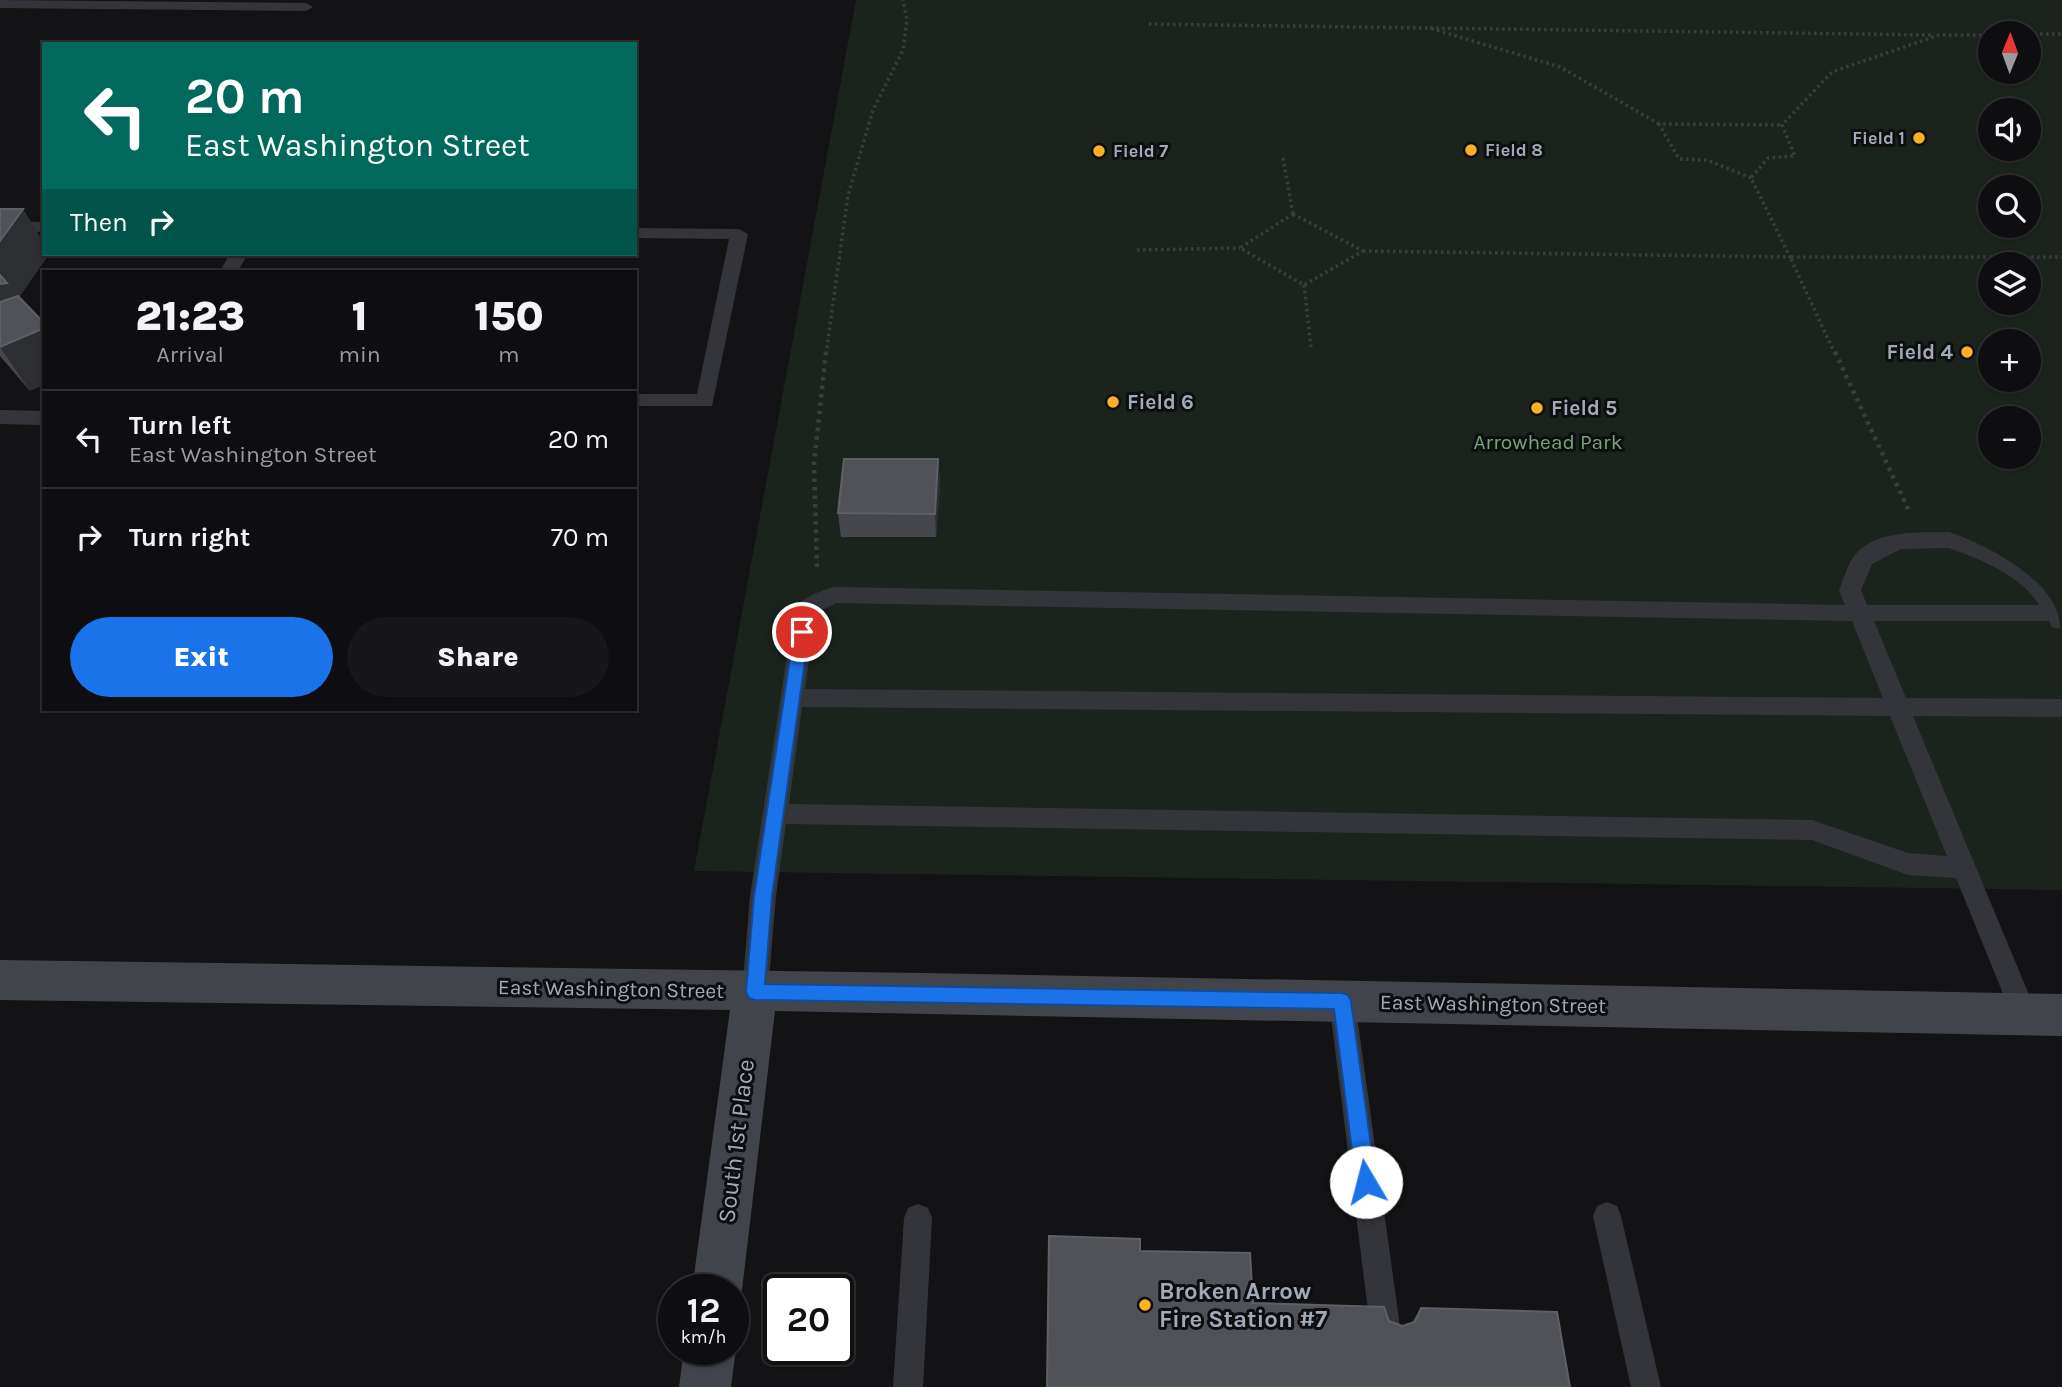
<!DOCTYPE html>
<html lang="en">
<head>
<meta charset="utf-8">
<style>
  body { margin:0; font-family:Karla,sans-serif; background:#171719; color:#f1f3f6; height:100vh; display:flex; flex-direction:column; font-size:26px; white-space:nowrap }
  * { box-sizing:border-box; margin:0 }
  p { font-size:23px; color:#9b9c9f }
  .icon { flex:none; width:38px; height:38px; fill:none; stroke:currentColor; stroke-width:2; stroke-linecap:round; stroke-linejoin:round }
  .map { position:relative; flex:1; overflow:hidden }
  .panel { position:absolute; left:42px; top:270px; width:595px; height:441px; display:flex; flex-direction:column; background:#0e0e10; border-radius:0px; box-shadow:0 2px 5px #0004,0 0 0 2px #2e2e30 }
  .panel>* { flex:none }
  .hud { position:absolute; left:42px; top:42px; width:595px; height:214px; border-radius:0px; box-shadow:0 2px 5px #0004,0 0 0 2px #2e2e30; background:#00695c; color:#fff; overflow:hidden }
  .needle { width:46px; rotate:1deg }
  .tools { position:absolute; left:1978px; top:21px; display:grid; gap:14px }
  .tools a { display:grid; place-items:center; width:63px; height:63px; border-radius:50%; background:#0e0e10; box-shadow:0 2px 5px #0004,0 0 0 2px #2e2e30; font-size:35px }
  .speed { position:absolute; left:658px; top:1274px; display:flex; gap:14px; font-size:35px; font-weight:700; text-align:center }
  .speed>* { display:grid; place-content:center; width:91px; height:91px; border-radius:50%; background:#0e0e10; box-shadow:0 2px 5px #0004,0 0 0 2px #2e2e30; line-height:1 }
  .speed small { font-size:18px; font-weight:400 }
  .speed .limit { border:4px solid #111; border-radius:10px; background:#fff; color:#111 }
  .pin { position:absolute; display:grid; place-items:center; width:60px; height:60px; color:#fff; margin:-30px; border:4px solid #fff; border-radius:50%; box-shadow:0 2px 7px #0007 }
  .me { position:absolute; width:77px; margin:-38px; rotate:352deg; stroke-linejoin:round; filter:drop-shadow(0 0 5px #0008) }
  .turn { display:flex; align-items:center; gap:24px; height:147px; padding:0 28px; font-size:32px }
  .turn .icon { width:91px; height:91px; stroke-width:2.5 }
  .turn b { display:block; font-size:49px; line-height:60px }
  .then { display:flex; align-items:center; height:66px; padding:0 28px; background:#0003; gap:14px; font-size:26px }
  .eta { display:flex; justify-content:space-evenly; align-items:center; height:119px; text-align:center }
  .eta b { font-size:42px; font-weight:800; line-height:49px }
  .cta { display:flex; gap:14px; margin-top:auto; padding:14px 28px }
  .cta a { flex:1; height:80px; border-radius:42px; background:#1a73e8; color:#fff; font-size:28px; font-weight:800; line-height:80px; text-align:center }
  .cta a+a { background:#171719; color:#f1f3f6 }
  ul { padding:0; list-style:none }
  li { display:flex; align-items:center; gap:21px; height:98px; padding:0 28px; border-top:2px solid #2e2e30 }
  li div { flex:1 }
  li b { display:block; font-size:26px }
  li em { font-style:normal }
  .map>svg:first-child { display:block }
  .green { fill:#1b241c; fill-rule:evenodd }
  .lines { fill:none; stroke-linecap:round; stroke-linejoin:round }
  .path-far1 { stroke:#3a3c42; stroke-width:3.5; stroke-dasharray:2.5 3.5; stroke-linecap:butt }
  .path { stroke:#3a3c42; stroke-width:4.5; stroke-dasharray:3.5 5; stroke-linecap:butt }
  .lane { fill:#34353b; fill-rule:evenodd }
  .secondary { fill:#42444b; fill-rule:evenodd }
  .wall { fill:#46474d }
  .shaded-wall { fill:#2d2e32 }
  .building { fill:#505258; stroke:#5d6067; stroke-width:2 }
  .route { fill:#1a73e8; stroke:#114b97; stroke-width:2 }
  .poi-dot { fill:#ffb022; stroke:#0e0e10; stroke-width:2.5 }
  .labels { text-anchor:middle; stroke-width:6; stroke-linejoin:round; paint-order:stroke }
  .far-poi-label { font-size:18px; font-weight:bold; fill:#a3aab7; stroke:#0e0e10; text-anchor:start }
  .poi-label { font-size:21px; font-weight:bold; fill:#a3aab7; stroke:#0e0e10; text-anchor:start }
  .park-label { font-size:21px; fill:#78a47a; stroke:#0e0e10 }
  .street-label { font-size:21px; fill:#a3aab7; stroke:#0e0e10 }
  .near-street-label { font-size:24px; fill:#a3aab7; stroke:#0e0e10 }
  .near-poi-label { font-size:24px; font-weight:bold; fill:#a3aab7; stroke:#0e0e10; text-anchor:start }
</style>
</head>
<body>
<div class="map">
<svg width="2062" height="1387" viewBox="0 0 2062 1387">
  <rect width="100%" height="100%" fill="#131315"/>
  <path class="green" d="M 856,0 L 2062,0 L 2062,890 L 694,871 ZM 1990,33 L 2028,33 L 2028,72 L 1990,72 ZM 1990,110 L 2028,110 L 2028,149 L 1990,149 ZM 1990,187 L 2028,187 L 2028,226 L 1990,226 ZM 1990,264 L 2028,264 L 2028,303 L 1990,303 ZM 1990,341 L 2028,341 L 2028,380 L 1990,380 ZM 1990,418 L 2028,418 L 2028,457 L 1990,457 Z"/>
  <g class="lines">
    <path class="path-far1" d="M 1149,24 L 1429,28
      M 2028,34 L 2062,34
      M 1659,124 L 1560,67 L 1429,28 L 1933,35
      M 1283,158 L 1293,214
      M 1751,178 L 1707,160 L 1679,159 L 1659,124 L 1782,125
      M 1293,214 L 1363,251 L 1304,285 L 1240,248 Z
      M 1137,250 L 1240,248
      M 1363,251 L 1790,257 L 1751,178 L 1768,158 L 1795,156 L 1782,125 L 1832,72 L 1939,35 L 1990,35
      M 1304,285 L 1311,347
      M 826,354 L 848,195 L 873,110 L 903,50 L 907,20 L 903,0
      M 1835,354 L 1790,257 L 2062,257"/>
    <path class="path" d="M 1835,352 L 1909,511
      M 817,567 L 814,464 L 826,352"/>
    <path class="lane" d="M 0,0 L 306,3 L 313,7 L 306,11 L 0,8 Z
      M 0,221 L 44,222 L 44,232 L 0,231 Z
      M 635,228 L 739,229 L 748,234 L 712,406 L 635,406 L 635,394 L 697,394 L 729,239 L 635,238 Z
      M 230,254 L 248,254 L 238,271 L 220,271 Z
      M 0,410 L 44,411 L 44,425 L 0,424 Z
      M 1949,532 C 1983,543 2062,582 2060,629 L 2052,627 L 2049,621 L 1874,621 L 1906,698 L 2062,699 L 2062,717 L 1913,716 L 2037,1014 L 2033,1023 L 2024,1026 L 2015,1023 L 1956,878 L 1908,875 L 1812,840 L 786,824 L 776,896 L 768,992 L 764,1000 L 755,1004 L 746,1000 L 742,992 L 750,896 L 794,610 C 800,598 821,591 833,587 L 1845,605 L 1839,590 C 1844,579 1847,564 1855,555 C 1876,529 1920,533 1949,532 ZM 1948,548 C 1979,558 2022,576 2039,605 L 1867,605 L 1861,590 L 1872,564 L 1901,549 ZM 836,603 L 1852,621 L 1883,698 L 805,689 L 815,614 ZM 802,707 L 1890,716 L 1947,856 L 1908,853 L 1812,820 L 789,804 Z
      M 1342,989 L 1351,992 L 1355,1001 L 1401,1334 L 1397,1345 L 1386,1349 L 1375,1345 L 1371,1334 L 1329,1001 L 1333,992 Z
      M 1607,1202 L 1617,1206 L 1621,1216 L 1661,1387 L 1631,1387 L 1593,1216 L 1597,1206 Z
      M 918,1204 L 928,1208 L 932,1218 L 923,1387 L 893,1387 L 904,1218 L 908,1208 Z"/>
    <path class="secondary" d="M 0,960 L 925,973 L 2062,994 L 2062,1036 L 775,1011 L 742,1290 L 733,1308 L 733,1290 L 692,1290 L 730,1010 L 0,1000 Z
      M 733,1343 L 736,1349 L 731,1387 L 679,1387 L 684,1349 L 733,1349 Z"/>
  </g>
  <path class="wall" d="M 0,209 L 49,254 L 19,297 L 30,391 L 0,356 Z
    M 938,459 L 940,483 L 936,537 L 841,537 L 838,513 Z
    M 1140,1251 L 1253,1303 L 1389,1321 L 1402,1326 L 1411,1324 L 1421,1308 L 1557,1312 L 1046,1387 Z"/>
  <path class="shaded-wall" d="M 23,209 L 44,243 L 44,254 L 49,254 L 17,300 L 0,313 L 0,241 Z
    M 44,328 L 44,385 L 30,391 L 0,347 Z
    M 938,459 L 940,483 L 936,537 L 935,514 Z"/>
  <path class="building" d="M 0,209 L 23,209 L 0,241 Z
    M 0,275 L 7,283 L 0,284 Z
    M 18,296 L 44,323 L 44,328 L 0,347 L 0,302 Z
    M 844,459 L 938,459 L 935,514 L 838,513 Z
    M 1049,1236 L 1140,1239 L 1140,1251 L 1250,1253 L 1253,1303 L 1384,1307 L 1389,1321 L 1402,1326 L 1415,1322 L 1421,1308 L 1557,1312 L 1570,1387 L 1047,1387 Z"/>
  <path class="route" d="M 802,626 L 809,632 L 772,896 L 765,984 L 1342,993 L 1348,995 L 1351,1001 L 1376,1182 L 1373,1189 L 1366,1192 L 1359,1189 L 1356,1182 L 1334,1009 L 755,1000 L 749,998 L 746,992 L 754,896 L 794,632 Z"/>
  <g class="poi-dot">
    <circle cx="1919" cy="138" r="7"/>
    <circle cx="1471" cy="150" r="7"/>
    <circle cx="1099" cy="151" r="7"/>
    <circle cx="1967" cy="352" r="7"/>
    <circle cx="1113" cy="402" r="7"/>
    <circle cx="1537" cy="408" r="7"/>
    <circle cx="1145" cy="1305" r="7"/>
  </g>
  <g class="labels">
    <g class="far-poi-label">
      <text x="1905" y="144" text-anchor="end">Field 1</text>
      <text x="1485" y="156">Field 8</text>
      <text x="1113" y="157">Field 7</text>
    </g>
    <g class="poi-label">
      <text x="1953" y="359" text-anchor="end">Field 4</text>
      <text x="1127" y="409">Field 6</text>
      <text x="1551" y="415">Field 5</text>
    </g>
    <g class="park-label">
      <text x="1548" y="449">Arrowhead Park</text>
    </g>
    <g class="street-label">
      <text transform="translate(611 989) rotate(1)" y="7">East Washington Street</text>
      <text transform="translate(1493 1004) rotate(1)" y="7">East Washington Street</text>
    </g>
    <g class="near-street-label">
      <text transform="translate(736 1141) rotate(-83)" y="8">South 1st Place</text>
    </g>
    <g class="near-poi-label">
      <text x="1159" y="1299">Broken Arrow<tspan x="1159" dy="28">Fire Station #7</tspan></text>
    </g>
  </g>
</svg>
<div class="tools">
<a><svg class="needle" viewBox="-14 -14 28 28"><path d="M0-13l5 13h-10z" fill="#e53935"/><path d="M0 13l5-13h-10z" fill="#9b9c9f"/></svg></a>
<a><svg class="icon" aria-label="sound" viewBox="0 0 24 24"><path d="M4 9h4l5-4v14l-5-4H4zM17 9q2 3 0 6"/></svg></a>
<a><svg class="icon" aria-label="search" viewBox="0 0 24 24"><circle cx="10" cy="10" r="6"/><path d="M15 15l6 6"/></svg></a>
<a><svg class="icon" aria-label="layers" viewBox="0 0 24 24"><path d="M12 4l9 5-9 5-9-5zM3 14l9 5 9-5"/></svg></a>
<a>+</a>
<a>−</a>
</div>
<div class="speed"><div>12<small>km/h</small></div><div class="limit">20</div></div>
<div class="pin" style="left:802px;top:632px;background:#d93025"><svg class="icon" aria-label="arrive" viewBox="0 0 24 24"><path d="M6 21V4h12l-3 4 3 4H6"/></svg></div>
<svg class="me" style="left:1366px;top:1182px" viewBox="-20 -20 40 40"><circle r="19" fill="#fff"/><path d="M0-13L10 11 0 6-10 11z" fill="#1a73e8"/></svg>
<div class="hud">
<div class="turn"><svg class="icon" aria-label="left" viewBox="0 0 24 24"><path d="M17 20v-9H6M10 6l-5 5 5 5"/></svg><div><b>20 m</b>East Washington Street</div></div>
<div class="then">Then<svg class="icon" aria-label="right" viewBox="0 0 24 24"><path d="M7 20v-9h11M14 6l5 5-5 5"/></svg></div>
</div>
<section class="panel">
<div class="eta">
<div><b>21:23</b><p>Arrival</p></div>
<div><b>1</b><p>min</p></div>
<div><b>150</b><p>m</p></div>
</div>
<ul>
<li><svg class="icon" aria-label="left" viewBox="0 0 24 24"><path d="M17 20v-9H6M10 6l-5 5 5 5"/></svg><div><b>Turn left</b><p>East Washington Street</p></div><em>20 m</em></li>
<li><svg class="icon" aria-label="right" viewBox="0 0 24 24"><path d="M7 20v-9h11M14 6l5 5-5 5"/></svg><div><b>Turn right</b></div><em>70 m</em></li>
</ul>
<div class="cta"><a>Exit</a><a>Share</a></div>
</section>
</div>
</body>
</html>
